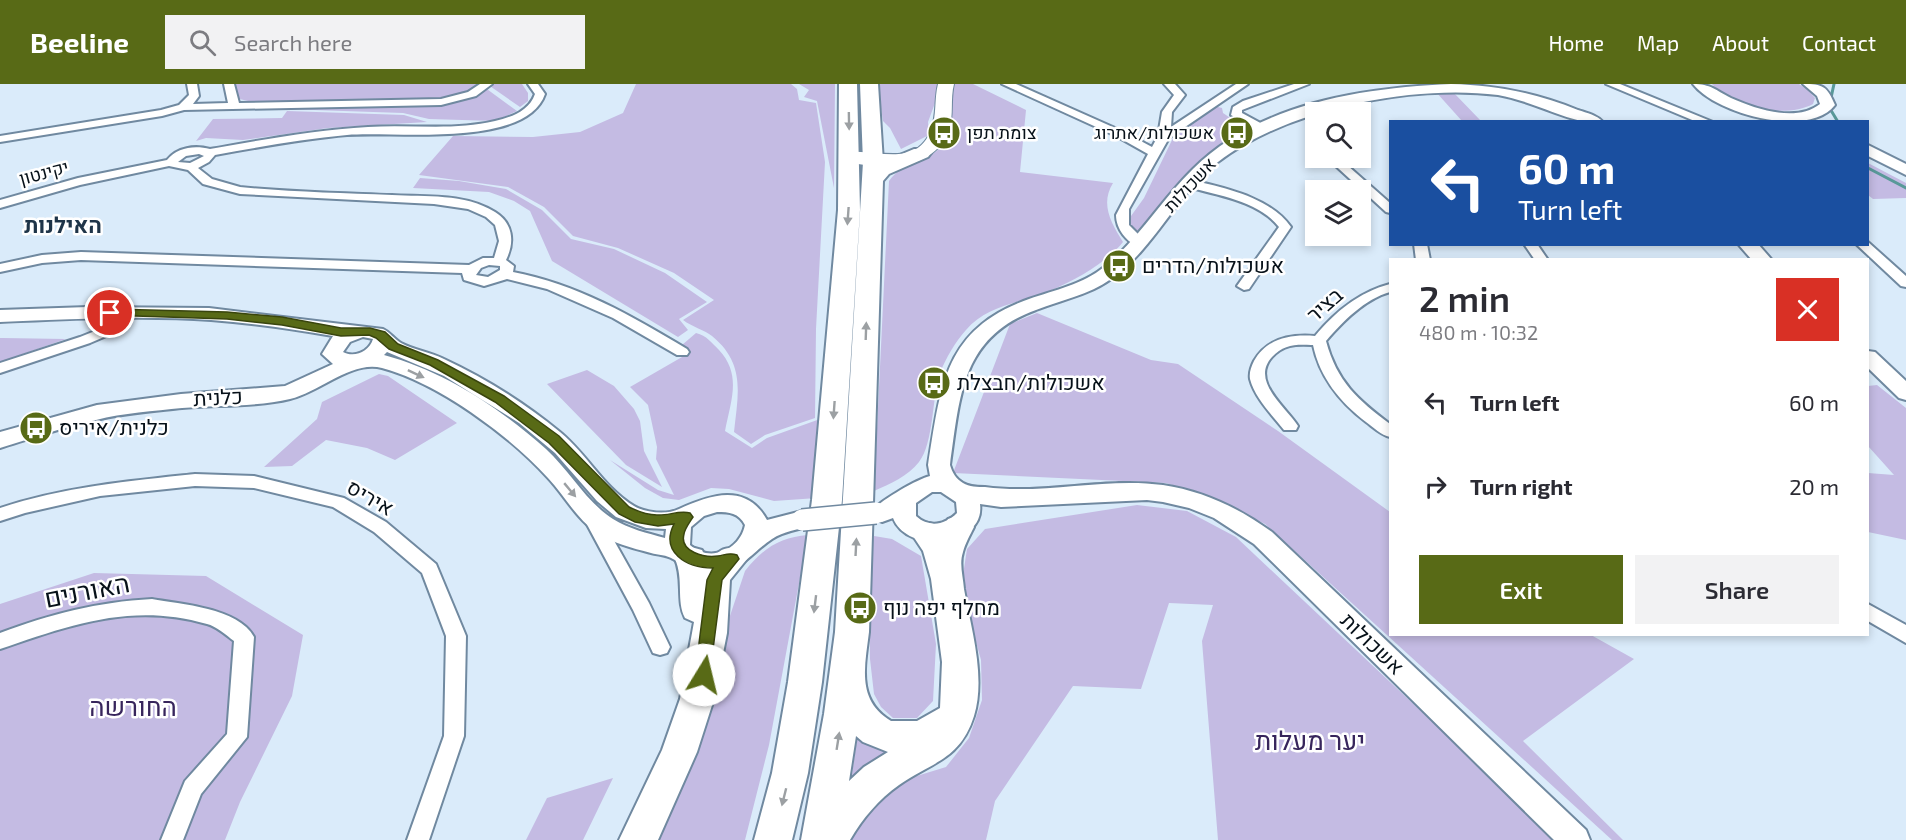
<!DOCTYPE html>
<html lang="en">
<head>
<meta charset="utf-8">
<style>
  body { margin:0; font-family:"Exo 2",Heebo,sans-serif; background:#f2f2f3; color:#2b2b33; height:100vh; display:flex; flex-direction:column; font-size:22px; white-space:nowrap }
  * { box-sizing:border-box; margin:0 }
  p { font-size:20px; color:#7c7c81 }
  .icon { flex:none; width:33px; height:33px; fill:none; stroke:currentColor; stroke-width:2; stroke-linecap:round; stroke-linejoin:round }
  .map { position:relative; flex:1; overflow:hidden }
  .sheet { position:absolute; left:1389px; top:174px; width:480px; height:378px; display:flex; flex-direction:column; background:#fff; border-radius:0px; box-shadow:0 3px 9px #0003 }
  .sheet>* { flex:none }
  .hud { position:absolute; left:1389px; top:36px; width:480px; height:126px; border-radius:0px; box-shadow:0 3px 9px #0003; background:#1a4fa0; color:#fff; overflow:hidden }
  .tools { position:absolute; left:1305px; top:18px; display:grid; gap:12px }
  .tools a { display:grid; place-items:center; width:66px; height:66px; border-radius:0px; background:#fff; box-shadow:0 3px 9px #0003; font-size:30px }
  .pin { position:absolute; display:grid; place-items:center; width:51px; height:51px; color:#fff; margin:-26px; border:3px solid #fff; border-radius:50%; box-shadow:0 2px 6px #0007 }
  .me { position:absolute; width:66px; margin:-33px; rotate:9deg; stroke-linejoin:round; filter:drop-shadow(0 0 4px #0008) }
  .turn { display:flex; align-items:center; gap:21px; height:126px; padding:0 30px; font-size:27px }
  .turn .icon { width:78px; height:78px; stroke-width:2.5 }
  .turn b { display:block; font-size:42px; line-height:51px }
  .round { display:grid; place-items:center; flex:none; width:63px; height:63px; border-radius:0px; background:#f2f2f3 }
  .overview { display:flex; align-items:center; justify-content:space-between; height:102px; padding:0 30px }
  h1 { font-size:36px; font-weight:600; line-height:45px }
  .primary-button { display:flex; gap:12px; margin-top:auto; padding:12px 30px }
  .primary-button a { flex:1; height:69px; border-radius:0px; background:#586a16; color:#fff; font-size:24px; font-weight:600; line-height:69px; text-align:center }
  .primary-button a+a { background:#f2f2f3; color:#2b2b33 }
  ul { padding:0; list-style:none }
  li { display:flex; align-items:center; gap:18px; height:84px; padding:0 30px }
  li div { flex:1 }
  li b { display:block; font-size:22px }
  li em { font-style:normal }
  header { display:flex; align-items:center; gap:36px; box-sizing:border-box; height:84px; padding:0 30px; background:#586a16; color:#fff }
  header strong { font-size:28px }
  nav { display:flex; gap:33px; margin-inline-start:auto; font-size:21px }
  .search { width:420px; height:54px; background:#f2f2f3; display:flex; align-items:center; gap:15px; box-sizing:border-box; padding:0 21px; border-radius:0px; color:#7c7c81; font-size:22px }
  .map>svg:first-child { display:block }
  .green { fill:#c4bbe3 }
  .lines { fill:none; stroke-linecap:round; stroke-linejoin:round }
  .stream { stroke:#599999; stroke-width:3 }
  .street-casing { stroke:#7089a0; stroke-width:4 }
  .secondary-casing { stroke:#7089a0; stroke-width:4 }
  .primary-casing { stroke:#7089a0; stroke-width:2 }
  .highway-casing { stroke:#7089a0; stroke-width:4 }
  .street { fill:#fff; fill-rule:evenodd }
  .secondary { fill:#fff; fill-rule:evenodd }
  .primary { fill:#fff; fill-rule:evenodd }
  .highway { fill:#fff; fill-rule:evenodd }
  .secondary-bridge-casing { stroke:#7089a0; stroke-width:24; stroke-linecap:butt }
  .secondary-bridge { stroke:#fff; stroke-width:21 }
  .oneway { fill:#9ca0a3 }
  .route { fill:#586a16; stroke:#39450e; stroke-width:1.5 }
  .labels { text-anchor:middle; stroke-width:5; stroke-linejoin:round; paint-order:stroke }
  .far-poi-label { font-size:18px; fill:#071119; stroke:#fff; text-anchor:start }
  .far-street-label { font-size:18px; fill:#071119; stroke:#fff }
  .poi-label { font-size:21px; fill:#071119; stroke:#fff; text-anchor:start }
  .street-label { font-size:21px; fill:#071119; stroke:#fff }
  .far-district-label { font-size:22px; font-weight:bold; fill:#1e3448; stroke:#fff }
  .near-street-label { font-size:26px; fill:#071119; stroke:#fff }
  .near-park-label { font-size:26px; fill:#37255c; stroke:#fff }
</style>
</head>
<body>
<header>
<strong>Beeline</strong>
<div class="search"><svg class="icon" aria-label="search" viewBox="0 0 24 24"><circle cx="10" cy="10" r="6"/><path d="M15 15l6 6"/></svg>Search here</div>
<nav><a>Home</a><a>Map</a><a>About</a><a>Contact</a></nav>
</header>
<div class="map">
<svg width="1906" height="756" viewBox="0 0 1906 756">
  <rect width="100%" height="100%" fill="#daebfa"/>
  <path class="green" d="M 230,0 L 480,0 L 517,27 L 495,37 L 429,35 L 403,29 L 284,25 L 235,14 Z
    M 487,0 L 522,0 L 528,9 L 528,17 L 520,23 Z
    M 636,0 L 791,0 L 797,5 L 799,16 L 816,19 L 825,78 L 816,245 L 815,334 L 765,351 L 751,360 L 734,348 C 738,310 746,280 712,252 C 705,246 692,243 683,236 L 714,216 L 674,189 L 618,164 L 573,152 L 544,123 L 508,103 L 419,91 L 453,52 L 533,53 L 580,48 L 623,29 Z
    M 799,0 L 835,0 L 834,104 L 817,17 L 804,13 L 809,6 Z
    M 877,0 L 942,0 L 928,38 L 929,51 L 901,65 L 890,44 L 883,37 Z
    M 954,0 L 973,0 L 1026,26 L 1020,88 L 1113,99 C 1100,120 1111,139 1123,158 C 1106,179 1077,195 1052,206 C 1023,219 988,220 966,246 C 955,258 946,274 940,289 C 932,312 934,359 919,378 C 908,392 890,400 874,407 L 889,97 C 905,75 924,80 940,64 C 949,54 951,14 954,0 Z
    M 1712,0 L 1799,0 L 1808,6 L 1815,14 L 1813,20 C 1785,35 1733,24 1712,0 Z
    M 1436,8 L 1453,8 L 1481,37 L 1462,37 Z
    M 1214,22 L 1222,24 L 1223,29 L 1248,46 C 1199,71 1172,105 1140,149 L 1131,142 L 1131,132 L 1144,114 L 1173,54 Z
    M 287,27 L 404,31 L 427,38 L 328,44 L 243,56 L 206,54 L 196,57 L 213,35 L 282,34 Z
    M 1868,79 L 1906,99 L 1906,114 L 1873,115 L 1868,111 Z
    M 420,94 L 459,97 L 506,105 L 542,126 L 571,155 L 614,165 L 665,189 L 707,218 L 679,235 L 688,246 L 678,253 L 552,177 L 530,127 L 514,117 L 489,108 L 413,104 Z
    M 1037,229 L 1151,276 L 1178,280 L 1278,347 L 1390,428 L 1390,550 L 1591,551 L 1634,575 L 1523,657 L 1623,756 L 1612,756 L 1265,440 L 1212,414 L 1166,399 L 953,389 L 1010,240 Z
    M 696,249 C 707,252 711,258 719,266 C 742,291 731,316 725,347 L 752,364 L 767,354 L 820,335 L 817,414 L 774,417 L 729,405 L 711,404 L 679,416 L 663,414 L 645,404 L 610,376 L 658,406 L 674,411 L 656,375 L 657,363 L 648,321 L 630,303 L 689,269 L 682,261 Z
    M 0,254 L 3,254 L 66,255 L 0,278 Z
    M 587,286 L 614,302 L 634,325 L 640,337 L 644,367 L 662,403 L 626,381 L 547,300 Z
    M 379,290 L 388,292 L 457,339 L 395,376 L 367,364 L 326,356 L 292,382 L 264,383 L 317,335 L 322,318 Z
    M 1877,301 L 1906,324 L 1906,456 L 1868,448 L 1868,389 L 1894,391 L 1868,362 L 1868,302 Z
    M 1137,421 L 1187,427 L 1236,453 L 1558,756 L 1218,756 L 1202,557 L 1213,521 L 1169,519 L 1141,605 L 1073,602 L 995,717 L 986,756 L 843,756 L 879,707 L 907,695 L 946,683 L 969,654 L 982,616 L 981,576 L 968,529 L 963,491 L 967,465 L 985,445 Z
    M 808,451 L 769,661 L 745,756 L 655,756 L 745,487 C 762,465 780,453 808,451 Z
    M 874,452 L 892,455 L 921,472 L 936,560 L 933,617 L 917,634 L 893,634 L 881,623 L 874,610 L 870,575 L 869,465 Z
    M 94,489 L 206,492 L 303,551 L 292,612 L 240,718 L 225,756 L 0,756 L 0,520 Z
    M 857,655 L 893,671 L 850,704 Z
    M 613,694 L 583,756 L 526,756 L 547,714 Z"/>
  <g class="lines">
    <path class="stream" d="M 1834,0 L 1829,23 L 1838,38
      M 1868,84 L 1906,104"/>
    <g class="street-casing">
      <path id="street" d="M 187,0 L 197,0 L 199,12 L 193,20 L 228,19 L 224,0 L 234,0 L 239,19 L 441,15 L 468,8 L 480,0 L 492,0 L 476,12 L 441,21 L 184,26 L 162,32 L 0,58 L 0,52 L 161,26 L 179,21 L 189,11 Z
        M 528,0 L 538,0 L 545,10 C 526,65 395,47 347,51 C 303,55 259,63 215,71 L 209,78 L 198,84 L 212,95 L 240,103 C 291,108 341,109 392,111 C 425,113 465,109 495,128 C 513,139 515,158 506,176 L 514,182 L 513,188 C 577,200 632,232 687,265 L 689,268 L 687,271 L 677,271 L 613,234 L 547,205 L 507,195 L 484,202 L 464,196 L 462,189 L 81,176 L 42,179 L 0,188 L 0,180 L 42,171 L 81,168 L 469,181 L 483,174 L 494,174 L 499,157 L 495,141 L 486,133 L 468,125 L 434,120 L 240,110 L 203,100 L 188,86 L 169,82 L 80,101 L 0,124 L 0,116 L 78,94 L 167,76 C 177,63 195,61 210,65 C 262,56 315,46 368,43 C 410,40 454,47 495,37 C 512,33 529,27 535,10 ZM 199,70 L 204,72 L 190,79 L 178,78 L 186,72 ZM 489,181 L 500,182 L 500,186 L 488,193 L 476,191 L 481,184 Z
        M 1002,0 L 1016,0 L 1124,48 L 1152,63 L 1158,52 L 1162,28 L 1174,11 L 1164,0 L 1175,0 L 1185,11 L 1172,28 L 1171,43 L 1236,0 L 1248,0 L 1169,54 L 1129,125 L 1129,141 L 1147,159 L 1140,163 C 1127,159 1116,145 1116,131 L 1148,70 L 1116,52 Z
        M 1294,0 L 1309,0 L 1242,26 L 1242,29 L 1266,42 L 1266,46 L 1258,46 L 1231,31 L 1233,23 L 1243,17 Z
        M 1606,0 L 1620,0 L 1713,38 L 1697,38 Z
        M 1309,22 L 1313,23 L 1316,28 L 1316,47 L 1310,44 L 1304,25 Z
        M 1327,74 L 1339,74 L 1390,119 L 1390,129 L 1386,128 Z
        M 1188,95 C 1223,104 1269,112 1291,143 L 1249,205 L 1244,206 L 1237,202 L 1279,143 C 1258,116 1215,111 1184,102 L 1184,96 Z
        M 1868,158 L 1906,192 L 1906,203 L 1901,202 L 1856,160 L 1868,160 Z
        M 1414,160 L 1427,160 L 1430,176 L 1416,176 Z
        M 1524,160 L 1537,160 L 1548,176 L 1535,176 Z
        M 1390,200 L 1390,208 C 1365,215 1343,237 1326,257 C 1337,298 1358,316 1390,340 L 1390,353 C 1381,351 1374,344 1366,338 C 1340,318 1320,294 1313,261 L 1311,261 C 1295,260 1283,261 1272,273 C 1250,297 1286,323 1298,342 L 1296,346 L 1284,346 C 1272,331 1255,314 1250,295 C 1249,289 1251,283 1254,277 C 1267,254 1291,250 1315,252 C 1335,228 1359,208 1390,200 Z
        M 120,237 L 127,241 L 125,244 L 90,259 L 0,289 L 0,279 L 80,253 Z
        M 195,390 L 254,392 L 344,414 L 386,438 L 436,480 L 466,552 L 464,652 L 429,756 L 407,756 L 444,652 L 446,552 L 422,489 L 374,448 L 333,423 L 254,404 L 195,402 L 100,412 L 25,429 L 0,437 L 0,424 C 63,403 129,397 195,390 Z
        M 592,427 L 598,428 L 649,519 L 670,563 L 667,569 L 660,571 L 653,569 L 633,526 L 583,433 L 586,428 Z
        M 152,515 C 180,520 239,524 254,553 L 247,653 L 201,710 L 183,756 L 161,756 L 185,697 L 227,650 L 234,557 C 226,551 216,542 207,540 C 132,518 70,541 0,565 L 0,549 C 51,530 97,518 152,515 Z
        M 1868,520 L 1906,541 L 1906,559 L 1868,537 Z"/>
    </g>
    <g class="secondary-casing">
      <path id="secondary" d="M 1451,0 C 1496,1 1537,9 1578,26 C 1587,29 1597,31 1603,38 C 1596,38 1587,39 1581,37 C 1553,30 1527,16 1498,11 C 1412,0 1287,25 1218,78 C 1176,111 1155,164 1111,195 C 1089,211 1061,216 1036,226 C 961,253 960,312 950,381 C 952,388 956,395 963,399 C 969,403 978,403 985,403 C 1044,411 1105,393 1163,401 C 1203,407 1239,424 1272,448 L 1586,746 L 1590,756 L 1554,756 L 1254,460 L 1214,434 L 1189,424 L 1163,418 L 1147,416 L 1001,423 L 980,420 C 986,462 908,472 893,434 L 882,438 L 874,435 L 870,429 C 876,419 917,395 930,392 L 928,381 C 941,301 944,245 1029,215 C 1055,206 1083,200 1104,183 C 1139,155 1161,116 1193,85 C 1259,19 1362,4 1451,0 ZM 932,408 L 941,408 L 956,418 L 957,429 C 945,441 929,444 916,432 L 916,419 Z
        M 1693,0 C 1711,0 1715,6 1731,14 C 1756,25 1796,39 1820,20 L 1817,12 L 1803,0 C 1823,0 1827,2 1835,21 C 1809,55 1716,30 1693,0 Z
        M 1868,61 L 1906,80 L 1906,91 L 1868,72 Z
        M 1738,160 L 1758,160 L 1772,176 L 1752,176 Z
        M 88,223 L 209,224 L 383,245 C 390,248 394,255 401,259 C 414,266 430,268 444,275 C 485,294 525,319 560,348 C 587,370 604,404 634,422 C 646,429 667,431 679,425 C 710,411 746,398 767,436 L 802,427 L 810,430 L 814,436 L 810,442 C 797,446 784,447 772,455 C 751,469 747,482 719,488 C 701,491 688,483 673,475 C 667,471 658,471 651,469 C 632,464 612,459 596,448 C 576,434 564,411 548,394 C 509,351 438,299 382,284 C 352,276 320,308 290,315 C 258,323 215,321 182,324 C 154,327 123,329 96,336 C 64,343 32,354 0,364 L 0,348 L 97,321 L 181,310 L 285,302 L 333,280 L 322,270 L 333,252 C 293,245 252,239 211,236 C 141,231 70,235 0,238 L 0,226 ZM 363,253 L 373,255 C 369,268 354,274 343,268 L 350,258 ZM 387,268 L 444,292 L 519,339 L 555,369 L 597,417 L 616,433 L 646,444 L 666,445 L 665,454 C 647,449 629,445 613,435 C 586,418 570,387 546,365 C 500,324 444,287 384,271 ZM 717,428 C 729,428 739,429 745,441 C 740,466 710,479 690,461 L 691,443 L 704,432 Z
        M 1868,267 L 1875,268 L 1906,297 L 1906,316 L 1899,314 L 1868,284 Z"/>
    </g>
    <g class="primary-casing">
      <path id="primary" d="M 938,0 L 954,0 C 950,15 954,31 949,46 C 934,88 879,86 844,77 L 841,73 L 844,69 C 871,62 915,87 931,46 C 937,32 934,15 938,0 Z"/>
    </g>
    <g class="highway-casing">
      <path id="highway" d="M 839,0 L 857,0 L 860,126 L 842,416 L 822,598 L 808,689 L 792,756 L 754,756 L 772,689 L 788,598 L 812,416 L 838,126 Z
        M 860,0 L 878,0 L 883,78 L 914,65 L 928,65 L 931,69 L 928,73 L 889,90 L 883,97 L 869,548 C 865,582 856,616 891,637 L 917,637 L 940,624 L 942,578 L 931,495 L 923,467 L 911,449 L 915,441 C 927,437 934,438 942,447 L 948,435 L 959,432 L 970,435 L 974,443 C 970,451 965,460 963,468 C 959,480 963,492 964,505 C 971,544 986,593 974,632 C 960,676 932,678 899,701 C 879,715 862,735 850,756 L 801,756 L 824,630 L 835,548 L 863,78 ZM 856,652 L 863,658 L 888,668 L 864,683 L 849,697 Z
        M 691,463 L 702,466 L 708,478 C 720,466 724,461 742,466 L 747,475 L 730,496 L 727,549 L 714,615 L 697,668 L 658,756 L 619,756 L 662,666 L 680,615 L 694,538 L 685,534 C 676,517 684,495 675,475 L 680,466 Z"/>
    </g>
    <use href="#street" class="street"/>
    <use href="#secondary" class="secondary"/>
    <use href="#primary" class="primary"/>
    <use href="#highway" class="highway"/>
    <g class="secondary-bridge-casing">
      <path id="secondary-bridge" d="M 802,436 L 876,429"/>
    </g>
    <use href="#secondary-bridge" class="secondary-bridge"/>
  </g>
  <defs><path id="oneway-solid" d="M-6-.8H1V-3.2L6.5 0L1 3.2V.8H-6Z" transform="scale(1.5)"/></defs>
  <g class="oneway">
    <use href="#oneway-solid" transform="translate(849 37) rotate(89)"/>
    <use href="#oneway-solid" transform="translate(848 132) rotate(94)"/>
    <use href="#oneway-solid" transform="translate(866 247) rotate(-88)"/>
    <use href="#oneway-solid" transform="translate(416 290) rotate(25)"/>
    <use href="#oneway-solid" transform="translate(834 326) rotate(94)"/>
    <use href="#oneway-solid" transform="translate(570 406) rotate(50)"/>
    <use href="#oneway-solid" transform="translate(856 463) rotate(-87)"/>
    <use href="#oneway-solid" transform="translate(815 520) rotate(97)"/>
    <use href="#oneway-solid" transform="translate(838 657) rotate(-81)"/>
    <use href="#oneway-solid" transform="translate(784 713) rotate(104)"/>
  </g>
  <path class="route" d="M 110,225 L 227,228 L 282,233 L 341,244 L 370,244 L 385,248 L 398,260 L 438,276 L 504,312 L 559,352 L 629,423 C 637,427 647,431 657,431 C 668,432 679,426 690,429 L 693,433 C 690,438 685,444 684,450 C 679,468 705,474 718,472 C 725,471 729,468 737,471 L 739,475 L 722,496 L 709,596 L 704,598 L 698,596 L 695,591 L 707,496 L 713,484 C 686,484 660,468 674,440 L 658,442 L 635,438 L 619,430 L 549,359 L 495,318 L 430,281 L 389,265 L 376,254 L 369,251 L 341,252 L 282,241 L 227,235 L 106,231 L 106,226 Z"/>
  <defs>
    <g id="bus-disc" transform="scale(1.725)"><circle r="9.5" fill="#586a16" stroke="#fff"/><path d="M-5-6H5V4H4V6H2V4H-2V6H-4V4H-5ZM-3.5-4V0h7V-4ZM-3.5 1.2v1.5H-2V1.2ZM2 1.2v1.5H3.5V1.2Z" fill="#fff"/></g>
  </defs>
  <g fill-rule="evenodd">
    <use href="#bus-disc" x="944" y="49"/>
    <use href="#bus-disc" x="1237" y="49"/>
    <use href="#bus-disc" x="1119" y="182"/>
    <use href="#bus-disc" x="934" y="299"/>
    <use href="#bus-disc" x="36" y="344"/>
    <use href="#bus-disc" x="860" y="524"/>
  </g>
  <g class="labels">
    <g class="far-poi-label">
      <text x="967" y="55">צומת תפן</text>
      <text x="1214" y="55" text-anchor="end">אשכולות/אתרוג</text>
    </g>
    <g class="far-street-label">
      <text transform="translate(44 89) rotate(-15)" y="6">יקינטון</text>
      <text transform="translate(1190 101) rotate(-47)" y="6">אשכולות</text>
    </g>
    <g class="poi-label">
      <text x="1142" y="189">אשכולות/הדרים</text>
      <text x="957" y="306">אשכולות/חבצלת</text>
      <text x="59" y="351">כלנית/איריס</text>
      <text x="883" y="531">מחלף יפה נוף</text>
    </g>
    <g class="street-label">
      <text transform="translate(1325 221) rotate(-41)" y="7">בציר</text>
      <text transform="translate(218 314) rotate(-3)" y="7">כלנית</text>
      <text transform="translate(370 414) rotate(30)" y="7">איריס</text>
      <text transform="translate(1372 560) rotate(44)" y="7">אשכולות</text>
    </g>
    <g class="far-district-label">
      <text x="63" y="149">האילנות</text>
    </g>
    <g class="near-street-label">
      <text transform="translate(87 507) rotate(-11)" y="9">האורנים</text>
    </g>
    <g class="near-park-label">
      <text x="133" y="632">החורשה</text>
      <text x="1310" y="666">יער מעלות</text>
    </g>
  </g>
</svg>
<div class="tools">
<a><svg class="icon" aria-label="search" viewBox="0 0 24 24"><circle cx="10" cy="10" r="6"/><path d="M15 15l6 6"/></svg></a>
<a><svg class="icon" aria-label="layers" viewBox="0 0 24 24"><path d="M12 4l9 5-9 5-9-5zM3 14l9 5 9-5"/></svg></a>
</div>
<div class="pin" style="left:110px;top:229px;background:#d93025"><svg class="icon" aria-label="arrive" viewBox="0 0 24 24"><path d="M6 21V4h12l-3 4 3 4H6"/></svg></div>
<svg class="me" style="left:704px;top:591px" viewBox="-20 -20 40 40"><circle r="19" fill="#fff"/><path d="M0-13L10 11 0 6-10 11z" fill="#586a16"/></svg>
<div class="hud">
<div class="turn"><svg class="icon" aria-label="left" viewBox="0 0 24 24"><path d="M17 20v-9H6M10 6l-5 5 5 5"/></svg><div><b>60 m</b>Turn left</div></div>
</div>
<section class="sheet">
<div class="overview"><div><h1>2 min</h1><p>480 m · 10:32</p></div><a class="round" style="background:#d93025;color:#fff"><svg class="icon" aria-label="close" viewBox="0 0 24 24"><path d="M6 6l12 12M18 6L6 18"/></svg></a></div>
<ul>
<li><svg class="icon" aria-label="left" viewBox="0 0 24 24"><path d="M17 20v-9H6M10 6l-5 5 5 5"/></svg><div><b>Turn left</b></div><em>60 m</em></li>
<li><svg class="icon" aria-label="right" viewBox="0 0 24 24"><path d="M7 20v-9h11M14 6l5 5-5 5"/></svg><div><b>Turn right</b></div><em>20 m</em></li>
</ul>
<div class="primary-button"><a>Exit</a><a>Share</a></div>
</section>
</div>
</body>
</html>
